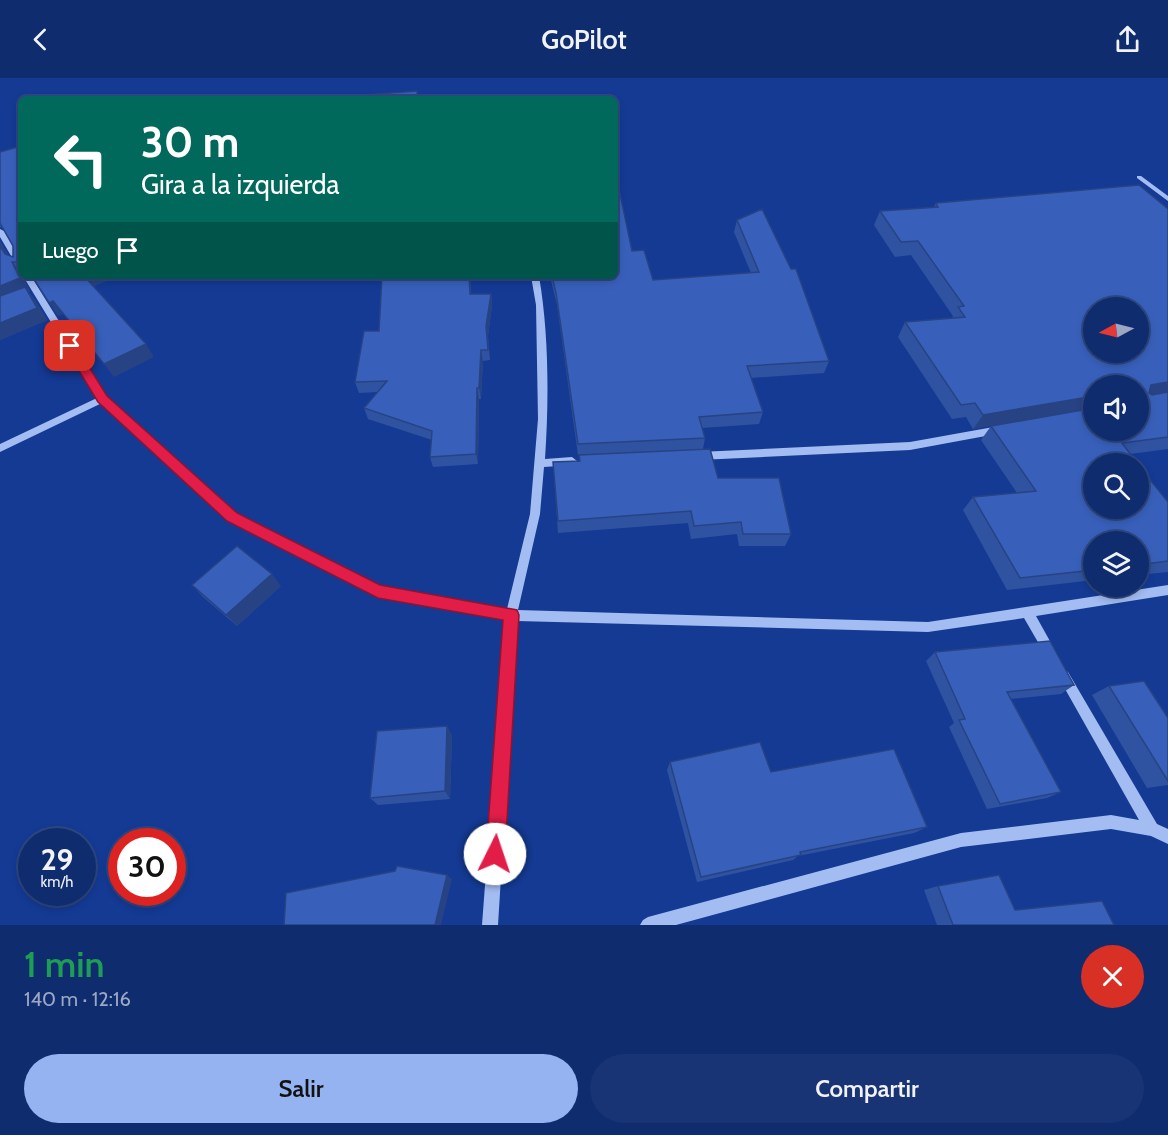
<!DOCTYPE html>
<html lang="es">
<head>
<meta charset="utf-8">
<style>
  body { margin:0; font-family:Cabin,sans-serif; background:#183474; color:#f1f3f6; height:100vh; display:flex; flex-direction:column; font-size:22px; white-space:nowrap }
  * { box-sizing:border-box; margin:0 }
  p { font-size:20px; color:#9ba7c3 }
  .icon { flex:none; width:33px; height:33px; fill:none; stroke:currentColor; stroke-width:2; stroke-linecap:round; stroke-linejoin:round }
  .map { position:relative; height:847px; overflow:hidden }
  .panel { display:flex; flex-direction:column; background:#0f2c6f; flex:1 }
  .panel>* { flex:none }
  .hud { position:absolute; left:18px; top:18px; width:600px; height:183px; border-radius:9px; box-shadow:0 3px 9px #0003,0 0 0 2px #2f4882; background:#00695c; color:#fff; overflow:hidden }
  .needle { width:39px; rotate:263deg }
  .controls { position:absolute; left:1083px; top:219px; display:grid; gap:12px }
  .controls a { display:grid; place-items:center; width:66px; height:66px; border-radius:50%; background:#0f2c6f; box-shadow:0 3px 9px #0003,0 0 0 2px #2f4882; font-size:30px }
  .speed { position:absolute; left:18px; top:750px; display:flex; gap:12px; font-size:30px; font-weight:700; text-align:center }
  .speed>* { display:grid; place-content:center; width:78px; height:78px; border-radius:50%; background:#0f2c6f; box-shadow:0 3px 9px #0003,0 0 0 2px #2f4882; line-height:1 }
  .speed small { font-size:15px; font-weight:400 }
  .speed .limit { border:9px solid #d22; background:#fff; color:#111 }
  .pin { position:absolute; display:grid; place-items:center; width:51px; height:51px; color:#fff; margin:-26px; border-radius:12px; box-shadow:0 3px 9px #0006 }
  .me { position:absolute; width:66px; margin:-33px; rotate:4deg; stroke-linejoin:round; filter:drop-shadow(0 0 4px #0008) }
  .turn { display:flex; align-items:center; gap:21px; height:126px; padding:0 24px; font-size:27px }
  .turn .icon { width:78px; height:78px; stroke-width:2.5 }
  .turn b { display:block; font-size:42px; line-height:51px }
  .then { display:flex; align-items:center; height:57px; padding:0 24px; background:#0003; gap:12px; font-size:22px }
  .round { display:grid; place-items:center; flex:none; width:63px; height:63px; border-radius:32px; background:#183474 }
  .head { display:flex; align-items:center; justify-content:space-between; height:102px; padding:0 24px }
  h1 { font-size:36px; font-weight:600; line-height:45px; color:#1e9e55 }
  .action { display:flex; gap:12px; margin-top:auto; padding:12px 24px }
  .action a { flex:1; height:69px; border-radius:36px; background:#95b2f1; color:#111; font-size:24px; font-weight:600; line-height:69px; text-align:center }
  .action a+a { background:#183474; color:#f1f3f6 }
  header { display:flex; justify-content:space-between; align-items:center; height:78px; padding:0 24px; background:#0f2c6f; font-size:27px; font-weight:600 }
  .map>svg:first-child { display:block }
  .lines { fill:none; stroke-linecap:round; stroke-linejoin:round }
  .minor { fill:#a3bcf2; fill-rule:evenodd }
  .wall { fill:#3053a1; fill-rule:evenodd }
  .shaded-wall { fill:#274383 }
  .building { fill:#3860bb; stroke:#274383; stroke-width:1.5; fill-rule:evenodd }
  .route { fill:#e11d48; stroke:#92132f; stroke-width:1.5 }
</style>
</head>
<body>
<header><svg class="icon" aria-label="back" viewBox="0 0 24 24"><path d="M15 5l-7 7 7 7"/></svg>GoPilot<svg class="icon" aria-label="share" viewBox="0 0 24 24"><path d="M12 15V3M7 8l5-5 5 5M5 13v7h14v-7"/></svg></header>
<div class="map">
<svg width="1168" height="847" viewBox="0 0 1168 847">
  <rect width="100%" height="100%" fill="#143a94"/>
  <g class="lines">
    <path class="minor" d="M 1137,98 L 1141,98 L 1168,118 L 1168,123 L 1137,100 Z
      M 0,151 L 4,153 L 21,182 L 21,190 L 17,188 L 0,159 Z
      M 23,198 L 31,198 L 106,319 L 236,436 L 380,508 L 507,531 L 530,436 L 538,341 L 536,227 L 531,198 L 539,198 C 549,256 549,322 545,381 L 572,379 L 577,383 L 572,387 L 544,389 L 540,436 L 518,532 L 928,544 L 1168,507 L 1168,517 L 1036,538 L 1056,574 L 1054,578 L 1050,580 L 1046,578 L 1024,540 L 928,554 L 517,543 L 498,847 L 482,847 L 505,541 L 378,518 L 228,442 L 102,325 L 0,374 L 0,366 L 97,320 Z
      M 999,348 L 1002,349 L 1004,352 L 1002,355 L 910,372 L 699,382 L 694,378 L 699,374 L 910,364 Z
      M 1064,592 L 1068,594 L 1157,746 L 1168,751 L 1168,766 L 1151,758 L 1111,751 L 961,769 L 676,847 L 640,847 L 643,842 L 648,839 L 961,755 L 1111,737 L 1139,742 L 1060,602 L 1058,598 L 1060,594 Z"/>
  </g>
  <path class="wall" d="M 21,68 L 21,198 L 22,198 L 30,213 L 28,213 L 35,222 L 47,242 L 0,262 L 0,163 L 8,177 L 13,179 L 13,168 L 3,150 L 0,149 L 0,74 Z
    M 936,125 L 1168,131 L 1168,371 L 1130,376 L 1168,424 L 1168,494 L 1138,497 L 1138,464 L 1094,464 L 1094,502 L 1007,512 L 963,432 L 973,419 L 1017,415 L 981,362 L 991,348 L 1004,345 L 973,351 L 966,339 L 952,341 L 898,259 L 905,244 L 952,240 L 953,238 L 911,177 L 895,179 L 874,147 L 880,133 L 934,129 ZM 1094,308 L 1138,308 L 1094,352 Z
    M 737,142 L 829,283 L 824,295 L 751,300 L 763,334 L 759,346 L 702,350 L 705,360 L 703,371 L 718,400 L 791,456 L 785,468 L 739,468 L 737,456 L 691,461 L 688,445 L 558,455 L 553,384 L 579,383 L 579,377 L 578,377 L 557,227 L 550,198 L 615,198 L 632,173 L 653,202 L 751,195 L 734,154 Z
    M 382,198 L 470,198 L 471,216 L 491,216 L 492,227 L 488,258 L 490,282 L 483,283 L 481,321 L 479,321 L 478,386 L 433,389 L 430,379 L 432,362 L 368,341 L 364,330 L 378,314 L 359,315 L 355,304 L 379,253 Z
    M 192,507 L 281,508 L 237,548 L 203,519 Z
    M 935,574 L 1074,607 L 1061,616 L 1010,621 L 1061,714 L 1047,720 L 987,731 L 949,649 L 954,645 L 926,583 Z
    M 1109,608 L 1168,640 L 1168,707 L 1147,710 L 1092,617 Z
    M 452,657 L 450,721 L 378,727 L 370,720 Z
    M 670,684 L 771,694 L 927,749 L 914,755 L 798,778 L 793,782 L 697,804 L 667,692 Z
    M 938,808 L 1015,832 L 1114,847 L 937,847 L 924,812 Z"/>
  <path class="shaded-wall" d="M 0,163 L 13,185 L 21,196 L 21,198 L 22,198 L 30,213 L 28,213 L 35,222 L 47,242 L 0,262 L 0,208 L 5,176 L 0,168 Z
    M 84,198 L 112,198 L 114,200 L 92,209 Z
    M 491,216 L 492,227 L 488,258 L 490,282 L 486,248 Z
    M 53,223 L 63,236 L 58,238 L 49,225 Z
    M 146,266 L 154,279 L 114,299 L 104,286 Z
    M 481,272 L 483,283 L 481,321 L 479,310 Z
    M 1168,304 L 1168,315 L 1138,321 L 1151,307 Z
    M 477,310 L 479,321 L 478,386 L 476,376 Z
    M 1094,318 L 1094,330 L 973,351 L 983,337 Z
    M 272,496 L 281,508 L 237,548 L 226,537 Z
    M 447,648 L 452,657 L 450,721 L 445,713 Z
    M 447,797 L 452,801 L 441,847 L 435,847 Z"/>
  <path class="building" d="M 417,13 L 417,21 L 351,21 L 351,18 Z
    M 21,68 L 21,184 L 12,184 L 20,200 L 0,208 L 0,168 L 5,176 L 13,179 L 13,168 L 0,145 L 0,74 Z
    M 615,92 L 632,173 L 644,172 L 653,202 L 759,194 L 737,142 L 762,131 L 791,191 L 796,191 L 829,283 L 747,288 L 763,334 L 699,339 L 705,360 L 578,366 L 556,215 L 552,198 L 615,198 Z
    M 1139,107 L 1168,131 L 1168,304 L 1151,307 L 1149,315 L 1152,317 L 1168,314 L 1168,359 L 1122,365 L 1138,386 L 1094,386 L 1094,430 L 1138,430 L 1138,387 L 1168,424 L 1168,483 L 1138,487 L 1138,464 L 1094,464 L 1094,492 L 1020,500 L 973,419 L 1036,413 L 991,348 L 1094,330 L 1094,352 L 1138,352 L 1138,308 L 1094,308 L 1094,318 L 983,337 L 975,325 L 961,327 L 905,244 L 965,239 L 958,229 L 964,228 L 918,163 L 901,164 L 880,133 L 938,129 L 936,125 ZM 1094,230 L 1138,230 L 1138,274 L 1094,274 Z
    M 32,198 L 84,198 L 146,266 L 104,286 L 53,223 L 49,225 Z
    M 382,198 L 469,198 L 470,216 L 491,216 L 486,248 L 488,272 L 481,272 L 479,310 L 477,310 L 476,376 L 430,379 L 432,353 L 364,330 L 387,303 L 355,304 L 364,253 L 379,253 Z
    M 25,209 L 37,230 L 0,245 L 0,218 Z
    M 710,371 L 718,400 L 779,400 L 791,456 L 743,456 L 741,444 L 694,448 L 691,433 L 558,443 L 553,384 L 580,383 L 579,377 Z
    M 237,468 L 272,496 L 226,537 L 192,507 Z
    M 1050,563 L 1074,607 L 1007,614 L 1061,714 L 1000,726 L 959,642 L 965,641 L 935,574 Z
    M 1144,603 L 1168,640 L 1168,703 L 1109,608 Z
    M 447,648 L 445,713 L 370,720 L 377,653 Z
    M 760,664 L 771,694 L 894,671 L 927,749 L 800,774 L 801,777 L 701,799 L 670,684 Z
    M 397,788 L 447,797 L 435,847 L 284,847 L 286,815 L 395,793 Z
    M 999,797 L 1015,832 L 1102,823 L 1114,847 L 953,847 L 938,808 Z"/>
  <path class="route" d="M 70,264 L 74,265 L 107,318 L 237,435 L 380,507 L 517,532 L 519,537 L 505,776 L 502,782 L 495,785 L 489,782 L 486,776 L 503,542 L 378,520 L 227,443 L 98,324 L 64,268 Z"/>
</svg>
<div class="controls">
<a><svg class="needle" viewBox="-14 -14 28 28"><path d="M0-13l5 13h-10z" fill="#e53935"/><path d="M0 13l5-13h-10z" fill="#9ba7c3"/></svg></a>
<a><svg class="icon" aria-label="sound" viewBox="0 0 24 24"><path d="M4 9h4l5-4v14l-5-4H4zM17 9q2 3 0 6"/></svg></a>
<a><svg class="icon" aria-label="search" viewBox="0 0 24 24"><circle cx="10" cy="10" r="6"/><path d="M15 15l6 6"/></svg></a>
<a><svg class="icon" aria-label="layers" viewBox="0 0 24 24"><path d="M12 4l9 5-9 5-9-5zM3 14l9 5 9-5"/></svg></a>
</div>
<div class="speed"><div>29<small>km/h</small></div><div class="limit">30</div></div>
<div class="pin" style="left:70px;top:268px;background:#d93025"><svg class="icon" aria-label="arrive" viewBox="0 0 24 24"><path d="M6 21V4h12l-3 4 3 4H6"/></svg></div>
<svg class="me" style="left:495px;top:776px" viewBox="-20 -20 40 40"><circle r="19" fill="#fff"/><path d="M0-13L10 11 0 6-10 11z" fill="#e11d48"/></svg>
<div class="hud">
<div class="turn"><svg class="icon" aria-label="left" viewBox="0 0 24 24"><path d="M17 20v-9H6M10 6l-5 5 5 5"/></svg><div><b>30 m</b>Gira a la izquierda</div></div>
<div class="then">Luego<svg class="icon" aria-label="arrive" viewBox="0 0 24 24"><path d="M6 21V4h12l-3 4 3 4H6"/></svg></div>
</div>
</div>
<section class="panel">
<div class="head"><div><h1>1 min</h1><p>140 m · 12:16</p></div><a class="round" style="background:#d93025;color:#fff"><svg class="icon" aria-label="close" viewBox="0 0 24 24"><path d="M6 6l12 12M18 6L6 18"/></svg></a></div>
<div class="action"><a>Salir</a><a>Compartir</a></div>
</section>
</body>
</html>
